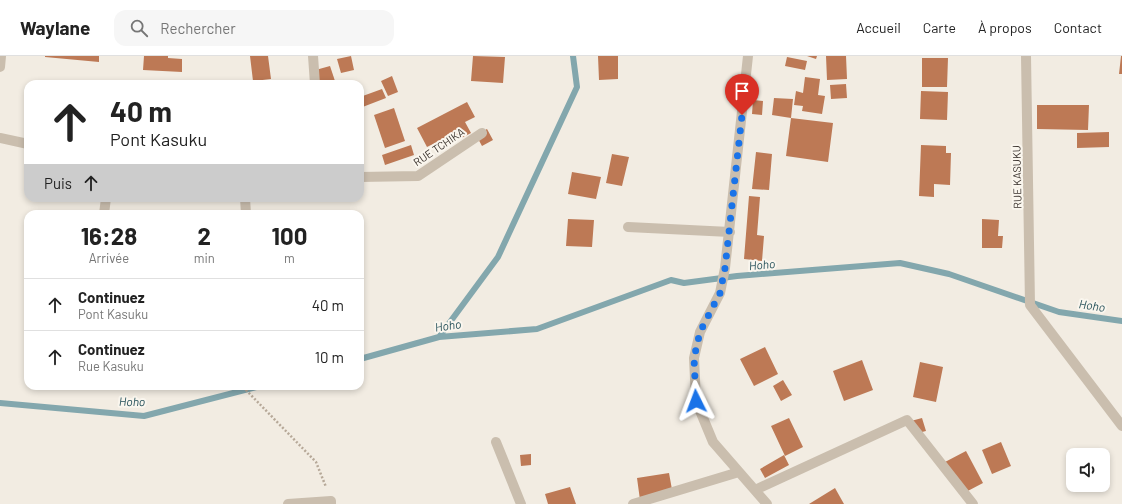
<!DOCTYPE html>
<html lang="fr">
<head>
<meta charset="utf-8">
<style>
  body { margin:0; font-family:Barlow,sans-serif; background:#f6f6f6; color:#222; height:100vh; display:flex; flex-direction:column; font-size:15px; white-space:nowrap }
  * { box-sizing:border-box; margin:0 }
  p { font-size:13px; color:#767676 }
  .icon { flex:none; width:22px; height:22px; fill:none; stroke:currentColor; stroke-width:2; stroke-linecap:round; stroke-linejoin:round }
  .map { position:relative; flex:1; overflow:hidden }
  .drawer { position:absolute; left:24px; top:154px; width:340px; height:180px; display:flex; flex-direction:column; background:#fff; border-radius:12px; box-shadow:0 2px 6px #0003 }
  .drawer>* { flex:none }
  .guide { position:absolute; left:24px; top:24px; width:340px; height:122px; border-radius:12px; box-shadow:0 2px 6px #0003; background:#fff; color:#222; overflow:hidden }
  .fabs { position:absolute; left:1066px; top:392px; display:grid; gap:8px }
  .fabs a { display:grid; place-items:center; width:44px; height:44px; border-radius:8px; background:#fff; box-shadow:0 2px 6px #0003; font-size:20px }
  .pin { position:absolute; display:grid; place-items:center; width:34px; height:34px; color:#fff; margin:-41px -17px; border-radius:50% 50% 50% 0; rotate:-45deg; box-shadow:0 0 4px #0007 }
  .pin .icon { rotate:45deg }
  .me { position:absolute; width:44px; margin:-22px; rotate:357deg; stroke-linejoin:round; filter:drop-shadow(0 0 3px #0008) }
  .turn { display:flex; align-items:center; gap:14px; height:84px; padding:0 20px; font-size:18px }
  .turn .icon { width:52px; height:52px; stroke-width:2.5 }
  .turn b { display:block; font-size:28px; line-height:34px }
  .then { display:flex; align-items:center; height:38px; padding:0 20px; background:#0003; gap:8px; font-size:15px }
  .eta { display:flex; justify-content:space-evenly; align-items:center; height:68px; text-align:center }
  .eta b { font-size:24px; font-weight:700; line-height:28px }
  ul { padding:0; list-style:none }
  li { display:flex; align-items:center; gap:12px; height:52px; padding:0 20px; border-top:1px solid #e0e0e0 }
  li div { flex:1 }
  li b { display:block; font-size:15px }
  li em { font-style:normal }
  header { display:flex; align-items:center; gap:24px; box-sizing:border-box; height:56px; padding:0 20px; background:#fff; border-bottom:1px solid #e0e0e0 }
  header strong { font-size:19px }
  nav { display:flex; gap:22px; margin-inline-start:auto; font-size:14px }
  .search { width:280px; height:36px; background:#f6f6f6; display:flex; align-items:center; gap:10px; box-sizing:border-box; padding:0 14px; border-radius:12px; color:#767676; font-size:15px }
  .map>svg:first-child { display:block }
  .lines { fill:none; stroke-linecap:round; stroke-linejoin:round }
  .stream { stroke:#83a7ad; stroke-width:6 }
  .building { fill:#bd7955 }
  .path { stroke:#b6a898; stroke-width:2.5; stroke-dasharray:2 2; stroke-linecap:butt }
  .minor { stroke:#cabeae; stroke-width:10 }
  .route { stroke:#1a73e8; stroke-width:7; stroke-dasharray:0 12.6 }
  .labels { text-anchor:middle; stroke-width:4; stroke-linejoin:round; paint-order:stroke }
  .street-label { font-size:11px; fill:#39312c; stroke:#faf6ee }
  .water-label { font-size:12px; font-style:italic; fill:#244f58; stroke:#faf6ee }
</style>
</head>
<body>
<header>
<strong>Waylane</strong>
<div class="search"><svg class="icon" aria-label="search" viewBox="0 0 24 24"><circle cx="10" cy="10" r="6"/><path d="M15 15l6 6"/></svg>Rechercher</div>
<nav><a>Accueil</a><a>Carte</a><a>À propos</a><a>Contact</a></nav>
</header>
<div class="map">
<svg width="1122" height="448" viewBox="0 0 1122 448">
  <rect width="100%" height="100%" fill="#f2ece2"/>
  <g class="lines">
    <path class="stream" d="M 439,281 L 498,201 L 577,31 L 573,0
      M 360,303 L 439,281 L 537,273 L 671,224 L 684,227 L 737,220 L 900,207 L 949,218 L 1059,256 L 1122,265
      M 0,347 L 144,360 L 260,330"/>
  </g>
  <path class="building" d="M 45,0 L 99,0 L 99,6 L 45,1 Z
    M 144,0 L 168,0 L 168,2 L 182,3 L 182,16 L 143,14 Z
    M 250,0 L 268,0 L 271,23 L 253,25 Z
    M 351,0 L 354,14 L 341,17 L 337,3 Z
    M 473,0 L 505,1 L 503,27 L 471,25 Z
    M 598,0 L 618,0 L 618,23 L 599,24 Z
    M 807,0 L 817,0 L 816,3 Z
    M 826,0 L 846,0 L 847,23 L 827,24 Z
    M 1121,0 L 1122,0 L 1122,18 L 1119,18 Z
    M 787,1 L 807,5 L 805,14 L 785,10 Z
    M 922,2 L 948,2 L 947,31 L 922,31 Z
    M 330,10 L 336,28 L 316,28 L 312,15 Z
    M 392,20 L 398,36 L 388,40 L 381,25 Z
    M 805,21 L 820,23 L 818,39 L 825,40 L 822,58 L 802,55 L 803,50 L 794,49 L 796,35 L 803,37 Z
    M 846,28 L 847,42 L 831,43 L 830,29 Z
    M 382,33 L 386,42 L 360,52 L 360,41 Z
    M 921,35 L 948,36 L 947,64 L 920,63 Z
    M 774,42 L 793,43 L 791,62 L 772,59 Z
    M 753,44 L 763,45 L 762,59 L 752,58 Z
    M 467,46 L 475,61 L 465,66 L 471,77 L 438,94 L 435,87 L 427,91 L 417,72 Z
    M 1037,49 L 1089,49 L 1088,74 L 1037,73 Z
    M 394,52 L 405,85 L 385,92 L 374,59 Z
    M 791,62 L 833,67 L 828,106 L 786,100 Z
    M 487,73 L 493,84 L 482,90 L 476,79 Z
    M 1109,76 L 1109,91 L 1077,92 L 1077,77 Z
    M 411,89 L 414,99 L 385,109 L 382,99 Z
    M 921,89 L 946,90 L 946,97 L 951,97 L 950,129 L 934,128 L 934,141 L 919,140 Z
    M 756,96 L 772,98 L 769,134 L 752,133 Z
    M 612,98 L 629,101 L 622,130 L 606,127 Z
    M 572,116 L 601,121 L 596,143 L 568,138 Z
    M 749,140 L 760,141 L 757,179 L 764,180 L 762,205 L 744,203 Z
    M 313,156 L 313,158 L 302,158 L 302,157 Z
    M 568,163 L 594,164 L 592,191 L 566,190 Z
    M 982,163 L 999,164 L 998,180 L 1003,180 L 1002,192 L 982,192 Z
    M 765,291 L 778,318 L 754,330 L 740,303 Z
    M 862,304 L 873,334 L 844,345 L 833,315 Z
    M 920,306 L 943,311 L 936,346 L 913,341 Z
    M 783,324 L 792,339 L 781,345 L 773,330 Z
    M 789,362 L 803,391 L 785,400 L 771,370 Z
    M 922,362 L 926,375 L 914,378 L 911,365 Z
    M 1001,386 L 1011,410 L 992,418 L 982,394 Z
    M 966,395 L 983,427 L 962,438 L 945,406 Z
    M 531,398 L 531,409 L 521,410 L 520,399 Z
    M 784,399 L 789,409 L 765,422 L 760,413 Z
    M 669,417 L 673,439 L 640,444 L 637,422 Z
    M 570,431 L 576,448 L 548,448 L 545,438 Z
    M 835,432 L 844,448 L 809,448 Z"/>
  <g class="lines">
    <path class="path" d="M 247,330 L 246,334 L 316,406 L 326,431"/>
    <path class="minor" d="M 313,0 L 315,28
      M 748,0 L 725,212 L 720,237 L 700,276 L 694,302 L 696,345 L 713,386 L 767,448
      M 1026,0 L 1030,249 L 1122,370
      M 0,11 L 1,0
      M 0,82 L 28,88
      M 360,121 L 418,120 L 482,77
      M 245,142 L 246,158
      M 104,158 L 106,142
      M 628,171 L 730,176
      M 496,386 L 521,448
      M 755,434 L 907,364 L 973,448
      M 288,448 L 331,445 L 331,448
      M 633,448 L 739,416"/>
  </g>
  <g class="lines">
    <path class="route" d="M 696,345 L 694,302 L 700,276 L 720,237 L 725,212 L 742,59"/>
  </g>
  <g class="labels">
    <g class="street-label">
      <text transform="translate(439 91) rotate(-34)" y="4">RUE TCHIKA</text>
      <text transform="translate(1017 121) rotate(-91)" y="4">RUE KASUKU</text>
    </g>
    <g class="water-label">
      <text transform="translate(762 209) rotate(-5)" y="4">Hoho</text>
      <text transform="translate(1092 250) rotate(9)" y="4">Hoho</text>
      <text transform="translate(448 270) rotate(-8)" y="4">Hoho</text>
      <text transform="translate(132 346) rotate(1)" y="4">Hoho</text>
    </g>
  </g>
</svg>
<div class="fabs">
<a><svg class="icon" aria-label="sound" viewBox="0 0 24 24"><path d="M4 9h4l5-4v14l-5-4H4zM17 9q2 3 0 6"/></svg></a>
</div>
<div class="pin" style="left:742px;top:59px;background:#d93025"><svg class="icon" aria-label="arrive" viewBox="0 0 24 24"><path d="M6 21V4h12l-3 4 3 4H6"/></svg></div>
<svg class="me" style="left:696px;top:345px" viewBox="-20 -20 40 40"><path d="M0-17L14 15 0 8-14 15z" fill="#1a73e8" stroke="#fff" stroke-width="4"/></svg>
<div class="guide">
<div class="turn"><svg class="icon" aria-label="ahead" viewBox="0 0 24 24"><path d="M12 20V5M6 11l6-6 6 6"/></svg><div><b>40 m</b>Pont Kasuku</div></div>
<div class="then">Puis<svg class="icon" aria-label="ahead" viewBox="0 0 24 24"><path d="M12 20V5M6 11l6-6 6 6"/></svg></div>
</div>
<section class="drawer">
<div class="eta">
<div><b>16:28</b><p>Arrivée</p></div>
<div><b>2</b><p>min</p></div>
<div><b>100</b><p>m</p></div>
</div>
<ul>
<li><svg class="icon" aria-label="ahead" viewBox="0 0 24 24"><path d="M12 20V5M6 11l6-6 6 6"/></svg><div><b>Continuez</b><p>Pont Kasuku</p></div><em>40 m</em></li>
<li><svg class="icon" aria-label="ahead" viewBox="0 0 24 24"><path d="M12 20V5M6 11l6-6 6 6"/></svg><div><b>Continuez</b><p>Rue Kasuku</p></div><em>10 m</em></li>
</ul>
</section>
</div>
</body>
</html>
